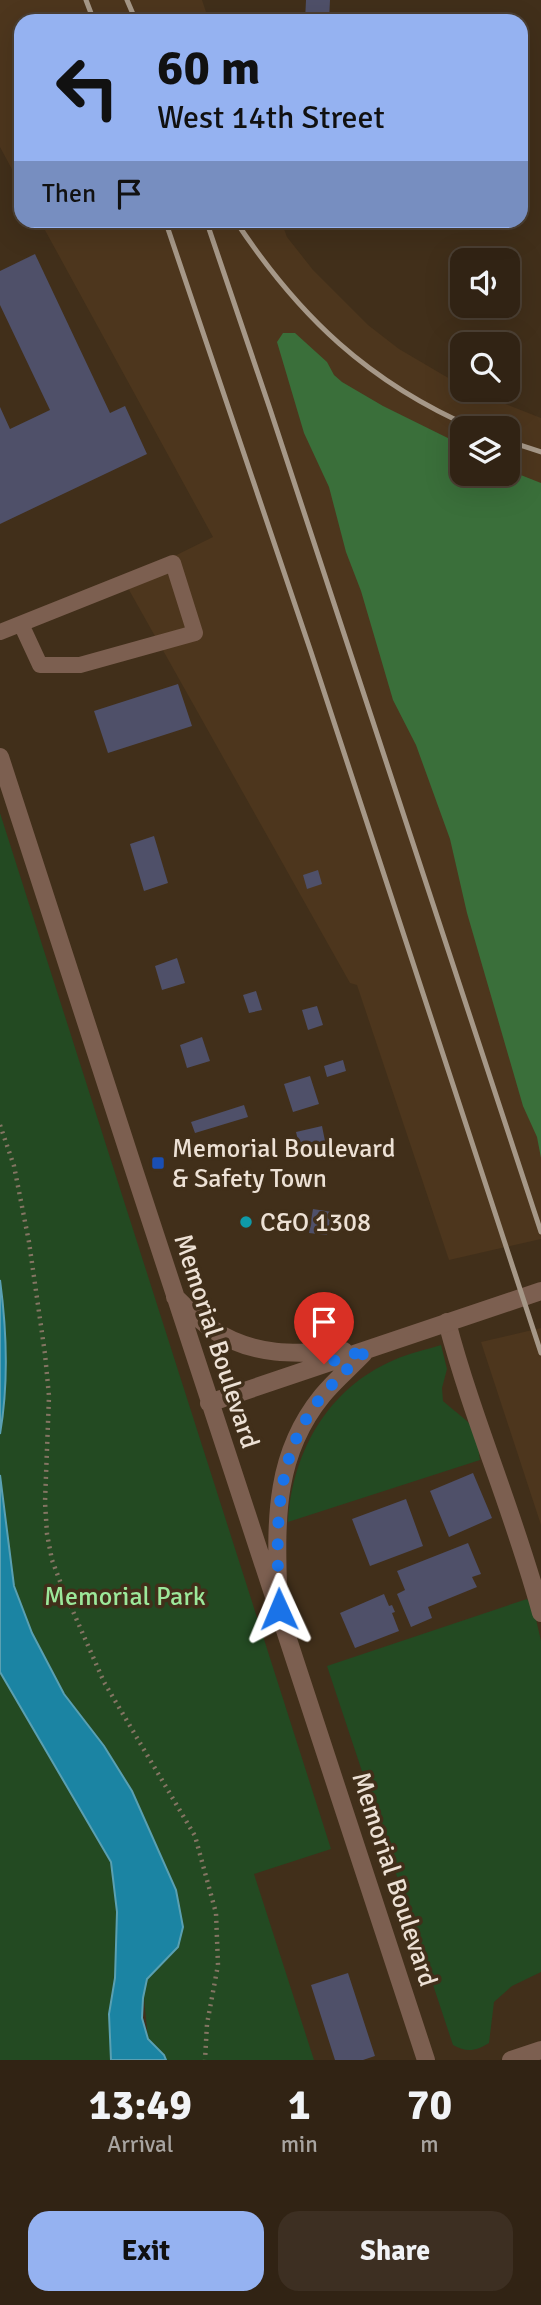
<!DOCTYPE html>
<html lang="en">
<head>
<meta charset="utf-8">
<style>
  body { margin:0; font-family:Signika,sans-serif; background:#3d2f22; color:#f1f3f6; height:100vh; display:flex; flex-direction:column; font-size:26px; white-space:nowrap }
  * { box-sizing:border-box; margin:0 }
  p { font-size:23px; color:#a8a4a0 }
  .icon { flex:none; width:38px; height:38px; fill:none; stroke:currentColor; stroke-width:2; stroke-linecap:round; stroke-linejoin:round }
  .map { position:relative; height:2060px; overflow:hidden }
  .panel { display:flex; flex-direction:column; background:#312314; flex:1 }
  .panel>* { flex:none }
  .banner { position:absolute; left:14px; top:14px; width:514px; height:214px; border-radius:21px; box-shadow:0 7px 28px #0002,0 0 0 2px #4c4034; background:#95b2f1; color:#111; overflow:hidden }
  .controls { position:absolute; left:450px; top:248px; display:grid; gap:14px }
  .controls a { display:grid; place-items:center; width:70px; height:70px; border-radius:14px; background:#312314; box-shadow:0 7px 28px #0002,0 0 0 2px #4c4034; font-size:35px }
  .pin { position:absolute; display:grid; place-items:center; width:60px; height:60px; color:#fff; margin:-72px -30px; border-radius:50% 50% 50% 0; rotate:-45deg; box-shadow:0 0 7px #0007 }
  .pin .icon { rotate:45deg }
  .me { position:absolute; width:77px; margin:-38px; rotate:359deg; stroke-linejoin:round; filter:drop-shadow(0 0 5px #0008) }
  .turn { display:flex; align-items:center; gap:24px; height:147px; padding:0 28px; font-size:32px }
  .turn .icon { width:91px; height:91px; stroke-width:2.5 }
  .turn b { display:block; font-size:49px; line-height:60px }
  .then { display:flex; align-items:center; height:66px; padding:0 28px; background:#0003; gap:14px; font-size:26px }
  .eta { display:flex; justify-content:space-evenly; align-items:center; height:119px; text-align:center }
  .eta b { font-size:42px; font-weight:800; line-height:49px }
  .action { display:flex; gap:14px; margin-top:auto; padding:14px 28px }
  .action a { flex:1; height:80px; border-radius:21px; background:#95b2f1; color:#111; font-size:28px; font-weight:800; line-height:80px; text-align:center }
  .action a+a { background:#3d2f22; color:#f1f3f6 }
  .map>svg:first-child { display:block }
  .built { fill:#4d361d; fill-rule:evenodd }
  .green { fill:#234a22 }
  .forest { fill:#3a6f3a }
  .water { fill:#1b84a3; stroke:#5aa0b2; stroke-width:2 }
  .building { fill:#4f5069 }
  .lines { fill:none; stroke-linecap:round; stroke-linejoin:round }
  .path { stroke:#847563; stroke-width:4.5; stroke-dasharray:2 5; stroke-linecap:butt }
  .service { stroke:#7c5f50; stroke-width:16 }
  .minor { stroke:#7c5f50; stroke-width:18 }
  .tertiary { stroke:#7c5f50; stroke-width:18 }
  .rail { stroke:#a69888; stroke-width:5 }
  .route { stroke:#1a73e8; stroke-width:12; stroke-dasharray:0 21.6 }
  .transit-dot { fill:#1a4fb4; stroke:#412f1a; stroke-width:2.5 }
  .culture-dot { fill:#0f9aa8; stroke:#412f1a; stroke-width:2.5 }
  .labels { text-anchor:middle; stroke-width:7; stroke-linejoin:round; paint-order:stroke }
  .poi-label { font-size:26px; fill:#ede1d5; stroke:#412f1a; text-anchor:start }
  .street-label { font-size:26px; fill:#ede1d5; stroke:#412f1a }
  .park-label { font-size:26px; fill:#9ce89a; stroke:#412f1a }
</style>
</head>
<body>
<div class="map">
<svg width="541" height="2060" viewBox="0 0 541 2060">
  <rect width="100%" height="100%" fill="#412f1a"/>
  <path class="built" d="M 0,0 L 202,0 L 209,21 L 21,21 L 21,186 L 0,147 Z
    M 40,221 L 281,221 L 287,237 L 313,270 L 368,325 L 399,349 L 462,386 L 462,390 L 470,390 L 541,418 L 541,1239 L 449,1260 L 357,985 L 350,983 L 124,581 L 213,537 ZM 462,429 L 508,429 L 508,474 L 462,474 Z
    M 541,1328 L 541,1525 L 481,1342 Z"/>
  <path class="green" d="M 0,813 L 331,1849 L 254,1874 L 314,2060 L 150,2060 L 143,1988 L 150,1954 L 0,1575 Z
    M 441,1345 L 447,1369 L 442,1388 L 443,1401 C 471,1426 476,1420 480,1460 L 288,1522 C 292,1452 328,1388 394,1360 C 409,1353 426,1350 441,1345 Z
    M 527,1599 L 533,1606 L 541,1641 L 541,1972 L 512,1986 L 494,2002 L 489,2043 C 476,2051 467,2053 453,2045 L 327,1666 Z
    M 0,1673 L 111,1862 L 117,1912 L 115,1978 L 109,2014 L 111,2060 L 0,2060 Z"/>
  <path class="forest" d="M 283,333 L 295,333 L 327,362 L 334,375 L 342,382 L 383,406 L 462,445 L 462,474 L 508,474 L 508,470 L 541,483 L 541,1158 L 537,1137 L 523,1106 L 467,913 L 450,839 L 416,745 L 393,700 L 361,591 L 346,552 L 329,487 L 304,433 L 277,342 Z"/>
  <path class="water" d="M 0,1280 C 7,1332 9,1382 0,1434 Z
    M 0,1475 L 14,1586 L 32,1633 L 64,1694 L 104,1746 L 132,1791 L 176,1890 L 183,1927 L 178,1947 L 147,1979 L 143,1998 L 142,2018 L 148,2039 L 164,2055 L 166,2060 L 111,2060 L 109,2014 L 115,1978 L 117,1912 L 111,1862 L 0,1672 Z"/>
  <path class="building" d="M 306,0 L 330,0 L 329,21 L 305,21 Z
    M 35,254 L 110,413 L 125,406 L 147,454 L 0,524 L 0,407 L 10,429 L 50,410 L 0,305 L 0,271 Z
    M 178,684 L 192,726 L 108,753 L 94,711 Z
    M 154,836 L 168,883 L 144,891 L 130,844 Z
    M 318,870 L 322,884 L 307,889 L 303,875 Z
    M 177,958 L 185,983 L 162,990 L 155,966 Z
    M 256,991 L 262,1010 L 249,1013 L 243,995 Z
    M 317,1006 L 323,1025 L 308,1030 L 302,1010 Z
    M 202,1037 L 210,1061 L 187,1068 L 180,1045 Z
    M 343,1060 L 346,1071 L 327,1077 L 324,1066 Z
    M 310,1076 L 319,1104 L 293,1112 L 284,1084 Z
    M 244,1105 L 248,1117 L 195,1133 L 191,1122 Z
    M 322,1126 L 327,1151 L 302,1156 L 296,1132 Z
    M 313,1209 L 332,1212 L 327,1235 L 309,1233 Z
    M 473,1473 L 492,1518 L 449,1537 L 430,1491 Z
    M 406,1499 L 423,1546 L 370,1566 L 352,1519 Z
    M 468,1543 L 481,1574 L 472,1577 L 477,1587 L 428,1607 L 432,1618 L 411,1627 L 397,1594 L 405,1590 L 397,1571 Z
    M 384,1594 L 389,1606 L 392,1605 L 395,1612 L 392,1613 L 399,1631 L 355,1648 L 340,1613 Z
    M 348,1973 L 375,2056 L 363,2060 L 335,2060 L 311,1985 Z"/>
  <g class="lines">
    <path class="path" d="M 0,1125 L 14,1166 L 29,1242 L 45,1354 L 49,1396 L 45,1502 L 47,1534 L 52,1560 L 61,1584 L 104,1682 L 195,1836 L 216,1913 L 218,1965 L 207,2024 L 205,2060"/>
    <path class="service" d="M 0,632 L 173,563 L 195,633 L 80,665 L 40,665 L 21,624"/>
    <path class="minor" d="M 447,1322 C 473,1421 515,1515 541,1613
      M 511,2060 L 541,2050"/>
    <path class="tertiary" d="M 0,757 C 140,1192 284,1626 426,2060
      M 175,1297 C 187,1308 199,1320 212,1329 C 253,1357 297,1354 344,1351
      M 209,1403 L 541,1291
      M 278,1588 C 276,1517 275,1454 322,1396 C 335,1380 351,1367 364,1353"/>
    <path class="rail" d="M 86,0 L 94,21
      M 127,0 L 136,21
      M 165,220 L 311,652 L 541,1353
      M 206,220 L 270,409 L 541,1232
      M 235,220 C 299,317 369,383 476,429
      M 508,441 L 541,452"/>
  </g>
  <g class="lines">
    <path class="route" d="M 279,1609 C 277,1532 271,1460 322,1396 C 336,1379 353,1364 368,1349 L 324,1364"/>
  </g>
  <rect class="transit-dot" x="151" y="1156" width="14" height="14" rx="3.5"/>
  <circle class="culture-dot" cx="246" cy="1222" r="7"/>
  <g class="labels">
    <g class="poi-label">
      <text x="172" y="1157">Memorial Boulevard<tspan x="172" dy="30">&amp; Safety Town</tspan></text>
      <text x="260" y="1231">C&amp;O 1308</text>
    </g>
    <g class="street-label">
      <text transform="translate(217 1341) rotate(72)" y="9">Memorial Boulevard</text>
      <text transform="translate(395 1879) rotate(72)" y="9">Memorial Boulevard</text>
    </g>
    <g class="park-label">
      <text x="125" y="1605">Memorial Park</text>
    </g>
  </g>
</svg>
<div class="controls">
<a><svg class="icon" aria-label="sound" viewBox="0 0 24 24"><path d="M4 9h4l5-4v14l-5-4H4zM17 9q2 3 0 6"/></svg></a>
<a><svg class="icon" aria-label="search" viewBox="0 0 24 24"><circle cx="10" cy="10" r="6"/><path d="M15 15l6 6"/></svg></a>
<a><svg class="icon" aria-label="layers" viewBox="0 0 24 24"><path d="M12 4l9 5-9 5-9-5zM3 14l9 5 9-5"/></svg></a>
</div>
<div class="pin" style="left:324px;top:1364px;background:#d93025"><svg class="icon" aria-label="arrive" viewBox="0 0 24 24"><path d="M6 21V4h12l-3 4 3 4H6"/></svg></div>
<svg class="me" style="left:279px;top:1609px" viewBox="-20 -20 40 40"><path d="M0-17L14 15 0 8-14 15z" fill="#1a73e8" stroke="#fff" stroke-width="4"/></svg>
<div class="banner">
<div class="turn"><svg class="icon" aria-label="left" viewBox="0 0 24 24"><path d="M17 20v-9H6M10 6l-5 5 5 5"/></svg><div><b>60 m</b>West 14th Street</div></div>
<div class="then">Then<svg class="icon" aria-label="arrive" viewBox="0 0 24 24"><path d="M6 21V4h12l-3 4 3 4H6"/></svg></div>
</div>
</div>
<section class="panel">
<div class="eta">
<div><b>13:49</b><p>Arrival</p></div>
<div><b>1</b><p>min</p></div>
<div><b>70</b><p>m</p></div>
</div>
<div class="action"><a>Exit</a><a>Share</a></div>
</section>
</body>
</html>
